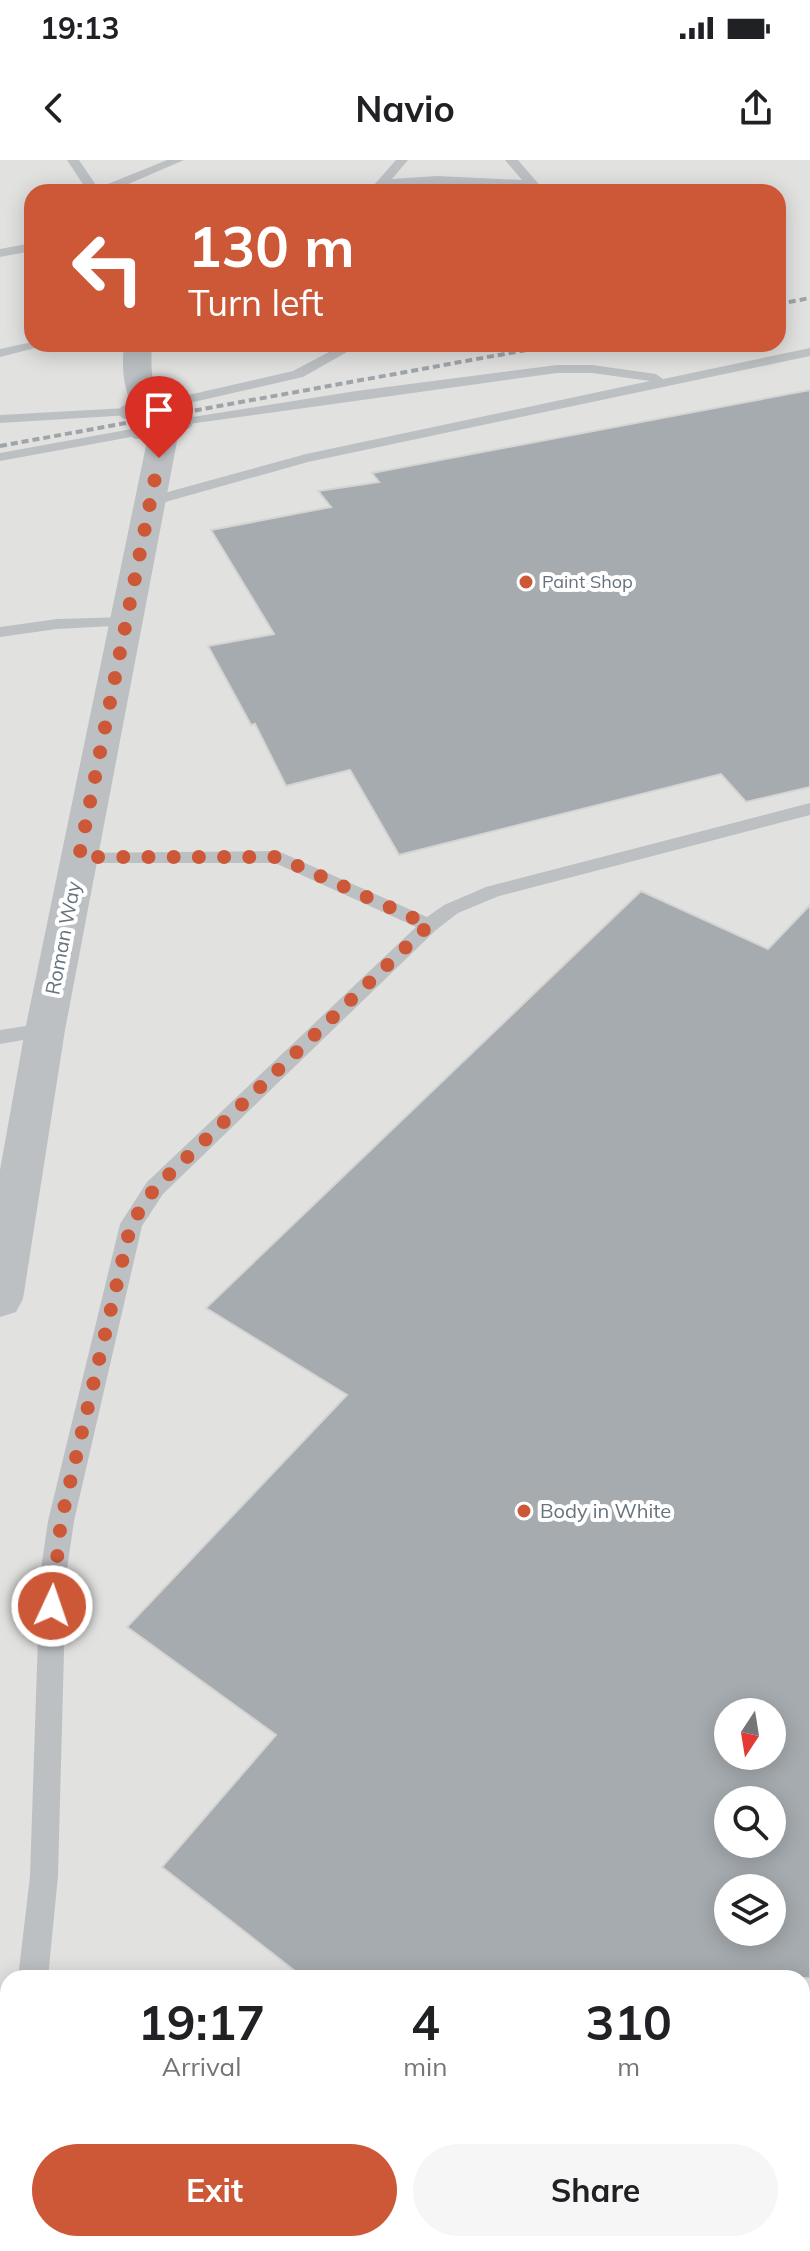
<!DOCTYPE html>
<html lang="en">
<head>
<meta charset="utf-8">
<style>
  body { margin:0; font-family:Mulish,sans-serif; background:#f6f6f6; color:#202124; height:100vh; display:flex; flex-direction:column; font-size:30px; white-space:nowrap }
  * { box-sizing:border-box; margin:0 }
  p { font-size:26px; color:#757577 }
  .icon { flex:none; width:44px; height:44px; fill:none; stroke:currentColor; stroke-width:2; stroke-linecap:round; stroke-linejoin:round }
  .map { position:relative; flex:1; overflow:hidden }
  .side { position:absolute; left:0px; top:1810px; width:810px; height:282px; display:flex; flex-direction:column; background:#fff; border-radius:24px 24px 0 0; box-shadow:0 4px 20px #0003 }
  .side>* { flex:none }
  .hud { position:absolute; left:24px; top:24px; width:762px; height:168px; border-radius:24px; box-shadow:0 4px 20px #0003; background:#cc5837; color:#fff; overflow:hidden }
  .needle { width:52px; rotate:192deg }
  .tools { position:absolute; left:714px; top:1538px; display:grid; gap:16px }
  .tools a { display:grid; place-items:center; width:72px; height:72px; border-radius:50%; background:#fff; box-shadow:0 4px 20px #0003; font-size:40px }
  .pin { position:absolute; display:grid; place-items:center; width:68px; height:68px; color:#fff; margin:-82px -34px; border-radius:50% 50% 50% 0; rotate:-45deg; box-shadow:0 0 8px #0007 }
  .pin .icon { rotate:45deg }
  .me { position:absolute; width:88px; margin:-44px; rotate:3deg; stroke-linejoin:round; filter:drop-shadow(0 0 6px #0008) }
  .turn { display:flex; align-items:center; gap:28px; height:168px; padding:0 32px; font-size:36px }
  .turn .icon { width:104px; height:104px; stroke-width:2.5 }
  .turn b { display:block; font-size:56px; line-height:68px }
  .eta { display:flex; justify-content:space-evenly; align-items:center; height:136px; text-align:center }
  .eta b { font-size:48px; font-weight:700; line-height:56px }
  .button { display:flex; gap:16px; margin-top:auto; padding:16px 32px }
  .button a { flex:1; height:92px; border-radius:48px; background:#cc5837; color:#fff; font-size:32px; font-weight:700; line-height:92px; text-align:center }
  .button a+a { background:#f6f6f6; color:#202124 }
  .status { display:flex; justify-content:space-between; align-items:center; height:56px; padding:0 40px; background:#fff; direction:ltr }
  .status svg { height:22px; fill:currentColor }
  header { display:flex; justify-content:space-between; align-items:center; height:104px; padding:0 32px; background:#fff; font-size:36px; font-weight:700 }
  .map>svg:first-child { display:block }
  .built { fill:#e1e2e0; fill-rule:evenodd }
  .building { fill:#a5abaf; stroke:#d4d4d2; stroke-width:2; fill-rule:evenodd }
  .lines { fill:none; stroke-linecap:round; stroke-linejoin:round }
  .service { fill:#bdc0c3; fill-rule:evenodd }
  .minor { fill:#bdc0c3; fill-rule:evenodd }
  .rail { stroke:#9ea4a8; stroke-width:4; stroke-dasharray:7 4; stroke-linecap:butt }
  .service-bridge { stroke:#bdc0c3; stroke-width:14 }
  .route { stroke:#cc5837; stroke-width:14; stroke-dasharray:0 25.2 }
  .poi-dot { fill:#cc5837; stroke:#fff; stroke-width:3 }
  .labels { text-anchor:middle; stroke-width:8; stroke-linejoin:round; paint-order:stroke }
  .far-poi-label { font-size:18px; fill:#66737d; stroke:#fff; text-anchor:start }
  .street-label { font-size:20px; fill:#66737d; stroke:#fff }
  .poi-label { font-size:20px; fill:#66737d; stroke:#fff; text-anchor:start }
</style>
</head>
<body>
<div class="status"><b>19:13</b><svg viewBox="0 0 49 12"><path d="M0 12V9h3v3zM5 12V6h3v6zM10 12V3h3v9zM15 12V0h3v12zM26 1h20v11H26zM47 4h2v5h-2z"/></svg></div>
<header><svg class="icon" aria-label="back" viewBox="0 0 24 24"><path d="M15 5l-7 7 7 7"/></svg>Navio<svg class="icon" aria-label="share" viewBox="0 0 24 24"><path d="M12 15V3M7 8l5-5 5 5M5 13v7h14v-7"/></svg></header>
<div class="map">
<svg width="810" height="2091" viewBox="0 0 810 2091">
  <rect width="100%" height="100%" fill="#f3f3f0"/>
  <path class="built" d="M 0,0 L 810,0 L 810,2091 L 0,2091 ZM 32,32 L 778,32 L 778,184 L 32,184 ZM 728,1552 L 772,1552 L 772,1596 L 728,1596 ZM 728,1640 L 772,1640 L 772,1684 L 728,1684 ZM 728,1728 L 772,1728 L 772,1772 L 728,1772 ZM 8,1818 L 802,1818 L 802,2084 L 8,2084 Z"/>
  <path class="building" d="M 810,230 L 810,627 L 746,642 L 721,614 L 399,695 L 350,610 L 286,626 L 255,564 L 251,565 L 208,486 L 274,474 L 211,370 L 331,347 L 318,331 L 379,322 L 372,313 Z
    M 641,731 L 768,789 L 810,745 L 810,1818 L 304,1818 L 162,1707 L 276,1575 L 127,1467 L 347,1235 L 206,1148 ZM 728,1552 L 772,1552 L 772,1596 L 728,1596 ZM 728,1640 L 772,1640 L 772,1684 L 728,1684 ZM 728,1728 L 772,1728 L 772,1772 L 728,1772 Z"/>
  <g class="lines">
    <path class="service" d="M 67,0 L 79,0 L 98,28 L 167,0 L 184,0 L 110,32 L 88,32 Z
      M 396,0 L 408,0 L 392,19 L 437,16 L 522,20 L 505,0 L 518,0 L 543,29 L 534,32 L 529,28 L 437,24 L 386,27 L 381,32 L 373,32 L 373,26 Z
      M 32,83 L 32,91 L 0,97 L 0,89 Z
      M 32,182 L 51,184 L 0,197 L 0,189 Z
      M 344,184 L 361,184 L 303,217 L 176,246 L 169,242 L 171,239 L 293,211 Z
      M 810,188 L 810,196 L 308,302 L 151,346 L 143,341 L 146,338 L 306,294 L 650,221 L 592,213 L 557,213 L 181,265 L 181,259 L 186,258 L 356,231 L 557,205 L 592,205 L 656,214 L 663,219 Z
      M 126,248 L 131,249 L 131,255 L 0,263 L 0,255 Z
      M 137,268 L 144,272 L 142,275 L 0,301 L 0,293 Z
      M 126,457 L 134,462 L 132,465 L 57,469 L 0,477 L 0,467 L 57,459 Z
      M 810,643 L 810,655 L 499,736 L 458,753 L 436,770 L 163,1034 L 142,1066 L 74,1361 L 66,1416 L 58,1716 L 48,1818 L 18,1818 L 30,1716 L 40,1416 L 48,1361 L 120,1064 L 147,1022 L 416,767 L 275,703 L 79,703 L 72,701 L 70,697 L 72,693 L 278,691 L 427,757 L 444,745 L 486,727 Z
      M 45,863 L 52,865 L 55,870 L 52,875 L 0,884 L 0,870 Z
      M 8,2040 L 8,2084 L 21,2084 L 20,2091 L 0,2091 L 0,2043 Z"/>
    <path class="minor" d="M 124,184 L 152,184 C 149,225 157,242 178,276 L 65,870 L 23,1139 L 16,1152 L 0,1157 L 0,1010 L 25,870 L 148,276 C 128,241 120,225 124,184 Z"/>
    <path class="rail" d="M 778,144 L 810,138
      M 0,286 L 559,184"/>
    <path class="service-bridge" d="M 126,252 L 176,242
      M 137,272 L 186,262"/>
  </g>
  <g class="lines">
    <path class="route" d="M 52,1446 L 61,1361 L 131,1064 L 155,1028 L 429,765 L 278,697 L 79,697 L 159,298"/>
  </g>
  <g class="poi-dot">
    <circle cx="526" cy="422" r="8"/>
    <circle cx="524" cy="1351" r="8"/>
  </g>
  <g class="labels">
    <g class="far-poi-label">
      <text x="542" y="428">Paint Shop</text>
    </g>
    <g class="street-label">
      <text transform="translate(63 778) rotate(-79)" y="7">Roman Way</text>
    </g>
    <g class="poi-label">
      <text x="540" y="1358">Body in White</text>
    </g>
  </g>
</svg>
<div class="tools">
<a><svg class="needle" viewBox="-14 -14 28 28"><path d="M0-13l5 13h-10z" fill="#e53935"/><path d="M0 13l5-13h-10z" fill="#757577"/></svg></a>
<a><svg class="icon" aria-label="search" viewBox="0 0 24 24"><circle cx="10" cy="10" r="6"/><path d="M15 15l6 6"/></svg></a>
<a><svg class="icon" aria-label="layers" viewBox="0 0 24 24"><path d="M12 4l9 5-9 5-9-5zM3 14l9 5 9-5"/></svg></a>
</div>
<div class="pin" style="left:159px;top:298px;background:#d93025"><svg class="icon" aria-label="arrive" viewBox="0 0 24 24"><path d="M6 21V4h12l-3 4 3 4H6"/></svg></div>
<svg class="me" style="left:52px;top:1446px" viewBox="-20 -20 40 40"><circle r="17" fill="#cc5837" stroke="#fff" stroke-width="3"/><path d="M0-11L8 9 0 5-8 9z" fill="#fff"/></svg>
<div class="hud">
<div class="turn"><svg class="icon" aria-label="left" viewBox="0 0 24 24"><path d="M17 20v-9H6M10 6l-5 5 5 5"/></svg><div><b>130 m</b>Turn left</div></div>
</div>
<section class="side">
<div class="eta">
<div><b>19:17</b><p>Arrival</p></div>
<div><b>4</b><p>min</p></div>
<div><b>310</b><p>m</p></div>
</div>
<div class="button"><a>Exit</a><a>Share</a></div>
</section>
</div>
</body>
</html>
